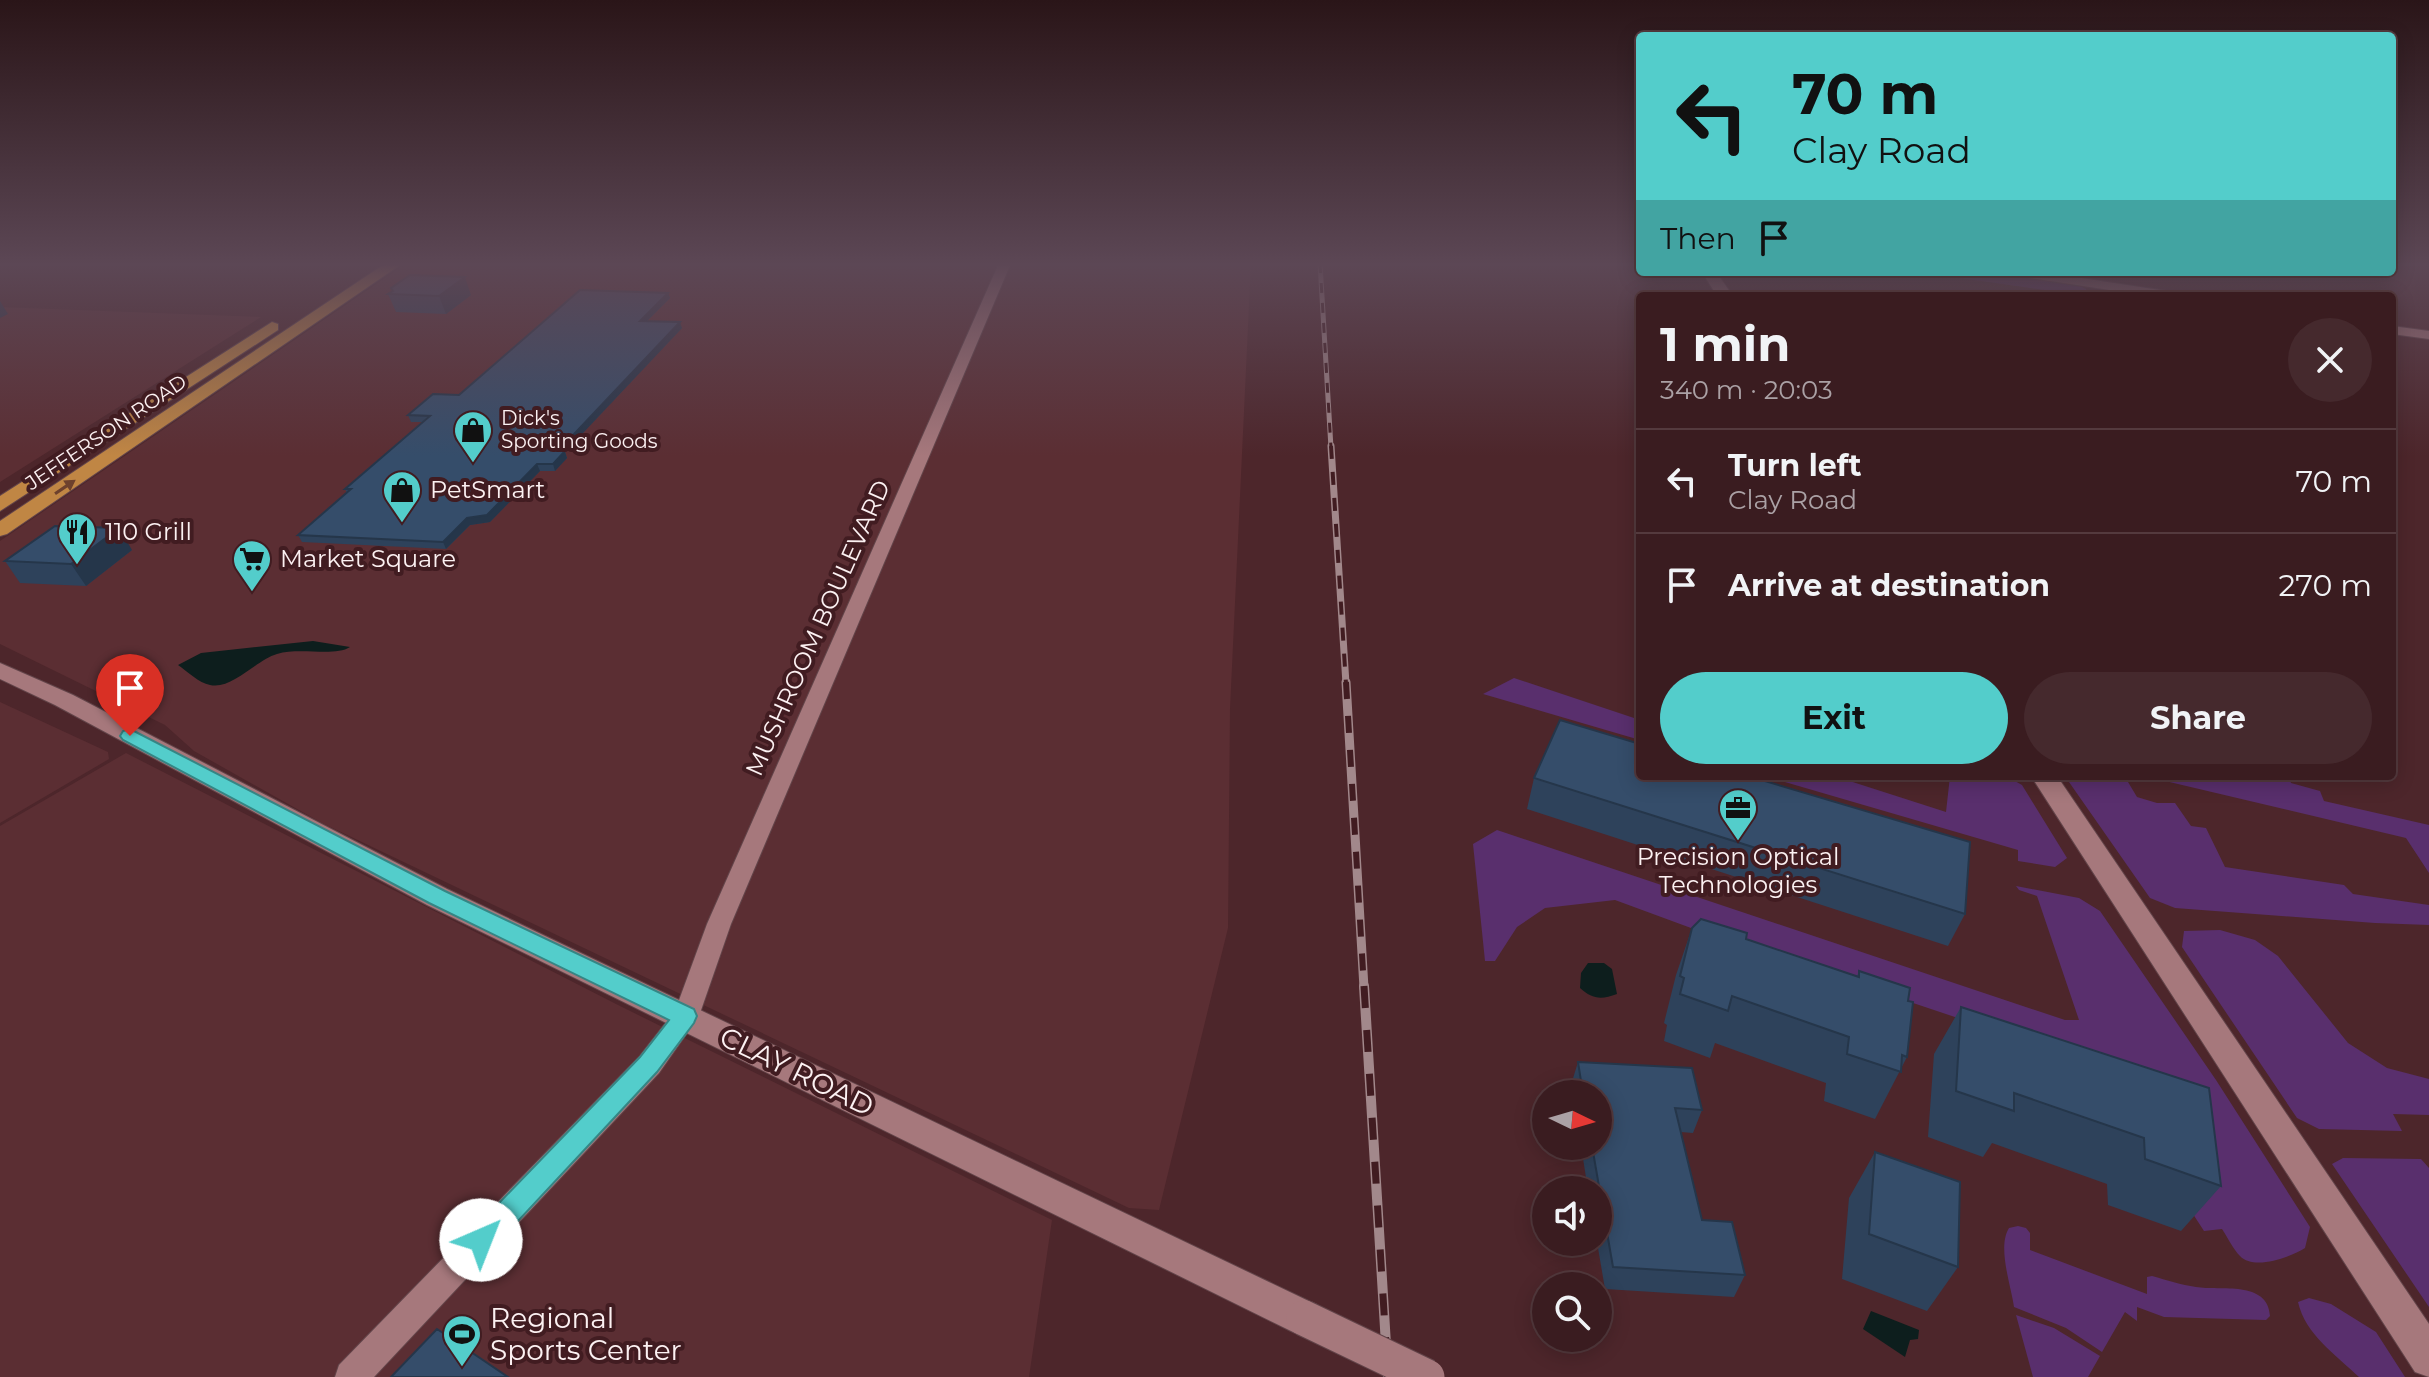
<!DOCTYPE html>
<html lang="en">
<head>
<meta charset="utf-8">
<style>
  body { margin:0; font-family:Montserrat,sans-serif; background:#45292d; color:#f1f3f6; height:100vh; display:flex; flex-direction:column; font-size:30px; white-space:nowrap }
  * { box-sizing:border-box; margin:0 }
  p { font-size:26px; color:#aba1a5 }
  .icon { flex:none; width:44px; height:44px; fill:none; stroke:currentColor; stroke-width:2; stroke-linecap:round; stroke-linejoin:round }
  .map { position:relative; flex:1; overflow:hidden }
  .sheet { position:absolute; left:1636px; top:292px; width:760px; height:488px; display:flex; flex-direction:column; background:#3a1c20; border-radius:8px; box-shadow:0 4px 20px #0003,0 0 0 2px #543a3e }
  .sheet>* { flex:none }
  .hud { position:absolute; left:1636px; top:32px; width:760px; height:244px; border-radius:8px; box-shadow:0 4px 20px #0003,0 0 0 2px #543a3e; background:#53cdcb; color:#111; overflow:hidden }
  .needle { width:52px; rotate:95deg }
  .fabs { position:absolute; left:1532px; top:1080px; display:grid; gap:16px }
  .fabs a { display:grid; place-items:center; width:80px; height:80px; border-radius:50%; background:#3a1c20; box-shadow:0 4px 20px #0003,0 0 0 2px #543a3e; font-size:40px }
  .pin { position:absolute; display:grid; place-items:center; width:68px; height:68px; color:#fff; margin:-82px -34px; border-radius:50% 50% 50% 0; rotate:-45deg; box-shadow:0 0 8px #0007 }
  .pin .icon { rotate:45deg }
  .me { position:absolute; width:88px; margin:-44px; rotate:44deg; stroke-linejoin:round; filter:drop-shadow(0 0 6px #0008) }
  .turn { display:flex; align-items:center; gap:28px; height:168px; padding:0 24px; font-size:36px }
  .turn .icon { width:104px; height:104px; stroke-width:2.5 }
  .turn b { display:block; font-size:56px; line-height:68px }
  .then { display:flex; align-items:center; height:76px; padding:0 24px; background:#0003; gap:16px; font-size:30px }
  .round { display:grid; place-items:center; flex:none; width:84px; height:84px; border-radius:42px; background:#45292d }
  .overview { display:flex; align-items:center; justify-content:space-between; height:136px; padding:0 24px }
  h1 { font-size:48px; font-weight:700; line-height:60px }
  .primary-button { display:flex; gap:16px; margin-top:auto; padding:16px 24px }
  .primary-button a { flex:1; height:92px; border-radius:48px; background:#53cdcb; color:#111; font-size:32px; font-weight:700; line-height:92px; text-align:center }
  .primary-button a+a { background:#45292d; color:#f1f3f6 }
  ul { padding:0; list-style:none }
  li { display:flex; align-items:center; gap:24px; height:104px; padding:0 24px; border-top:2px solid #543a3e }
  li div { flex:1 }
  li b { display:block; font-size:30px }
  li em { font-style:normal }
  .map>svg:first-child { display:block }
  .built { fill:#5b2e33 }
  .green { fill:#592f6d }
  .water { fill:#0d1e1d }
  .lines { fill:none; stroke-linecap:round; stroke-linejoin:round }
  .street-casing { stroke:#624449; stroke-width:2 }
  .secondary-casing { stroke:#624449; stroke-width:2 }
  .primary-casing { stroke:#624449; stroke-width:2 }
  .street { fill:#a6787c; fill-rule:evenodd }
  .secondary { fill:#a6787c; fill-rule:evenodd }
  .primary { fill:#c08644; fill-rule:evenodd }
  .rail-far3-casing { stroke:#a2888b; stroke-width:5 }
  .rail-far2-casing { stroke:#a2888b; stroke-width:7 }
  .rail-far1-casing { stroke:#a2888b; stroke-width:9 }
  .rail-casing { stroke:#a2888b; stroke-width:10 }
  .rail-far3 { stroke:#411c21; stroke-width:3; stroke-dasharray:10; stroke-linecap:butt }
  .rail-far2 { stroke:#411c21; stroke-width:4; stroke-dasharray:13; stroke-linecap:butt }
  .rail-far1 { stroke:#411c21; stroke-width:6; stroke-dasharray:17; stroke-linecap:butt }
  .rail { stroke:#411c21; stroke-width:7; stroke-dasharray:22; stroke-linecap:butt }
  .secondary-bridge-casing { stroke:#624449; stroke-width:37; stroke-linecap:butt }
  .secondary-bridge { stroke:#a6787c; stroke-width:35 }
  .wall { fill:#2e425b }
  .shaded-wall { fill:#25364a }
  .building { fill:#354d6a; stroke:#25364a; stroke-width:2 }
  .oneway { fill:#6d412d }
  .route { fill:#53cdcb; stroke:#368584; stroke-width:2 }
  .labels { text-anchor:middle; stroke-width:8; stroke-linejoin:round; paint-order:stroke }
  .far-poi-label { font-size:20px; fill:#fcf1f2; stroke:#411c21; text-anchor:start }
  .far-street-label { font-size:20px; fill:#fcf1f2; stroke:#411c21 }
  .poi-label { font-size:24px; fill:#fcf1f2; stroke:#411c21; text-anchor:start }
  .street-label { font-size:24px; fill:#fcf1f2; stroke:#411c21 }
  .near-street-label { font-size:28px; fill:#fcf1f2; stroke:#411c21 }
  .near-poi-label { font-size:28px; fill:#fcf1f2; stroke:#411c21; text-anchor:start }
</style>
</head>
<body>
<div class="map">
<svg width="2429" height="1377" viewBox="0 0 2429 1377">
  <rect width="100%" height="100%" fill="#4d262b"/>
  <path class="built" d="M 407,263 L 1251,263 L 1230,709 L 1228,928 L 1159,1210 L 1129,1208 L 322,823 L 194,751 L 165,725 L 0,644 L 0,541 Z
    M 0,307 L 261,317 L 0,482 Z
    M 0,702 L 108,752 L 109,759 L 0,823 Z
    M 126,753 L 616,1004 L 1052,1220 L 1029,1377 L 0,1377 L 0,826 Z"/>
  <path class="green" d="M 1917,272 L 1992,272 L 2080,286 L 2086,289 L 2086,296 Z
    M 1514,678 L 1640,720 L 1640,740 L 1483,694 Z
    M 1764,776 L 1834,776 L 1946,812 L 1950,776 L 2006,776 L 2022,785 L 2067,858 L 2055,867 L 2018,861 L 2018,850 Z
    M 2071,776 L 2097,776 L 2128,782 L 2137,797 L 2157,803 L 2175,803 L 2191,826 L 2206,828 L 2225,867 L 2344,885 L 2353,894 L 2429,905 L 2429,925 L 2375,923 L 2175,908 L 2150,898 L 2069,782 Z
    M 2144,776 L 2288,776 L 2291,783 L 2320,791 L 2324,801 L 2429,825 L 2429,873 L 2406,838 Z
    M 1497,830 L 2065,1020 L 2079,1020 L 2037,896 L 2019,890 L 2016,886 L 2079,898 L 2100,911 L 2216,1080 L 2310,1227 L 2305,1248 C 2291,1257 2254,1271 2240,1256 C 2233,1249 2228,1238 2222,1229 L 2204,1231 L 2191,1211 L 2140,1079 L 1710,935 L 1615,900 L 1545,908 L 1517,927 L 1495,961 L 1485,961 L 1473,844 Z
    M 2220,930 L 2255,940 L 2278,956 L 2348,1043 L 2387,1068 L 2429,1079 L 2429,1115 L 2393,1114 L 2402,1131 L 2319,1129 L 2297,1118 L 2182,947 L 2184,931 Z
    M 2343,1158 L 2421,1159 L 2429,1168 L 2429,1307 L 2332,1164 Z
    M 2018,1226 L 2026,1228 L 2030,1233 L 2030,1250 L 2147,1294 L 2147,1277 L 2152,1276 C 2167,1280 2181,1285 2196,1287 C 2220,1291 2268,1280 2270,1316 L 2266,1320 L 2164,1317 L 2137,1307 L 2137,1321 L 2125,1312 L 2102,1352 L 2066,1328 L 2014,1307 C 2011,1285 1997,1247 2009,1228 Z
    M 2309,1298 L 2331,1304 L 2376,1332 L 2405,1377 L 2359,1377 C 2336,1355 2305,1334 2298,1302 Z
    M 2016,1315 L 2054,1328 L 2100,1356 L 2088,1377 L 2033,1377 Z"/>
  <path class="water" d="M 313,641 L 350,647 C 335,657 300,647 277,654 C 256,660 232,690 210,685 C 199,683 187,671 178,665 L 201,653 Z
    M 1588,963 L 1604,963 L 1612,969 L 1617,994 C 1601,1000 1592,999 1580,988 L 1581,973 Z
    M 1871,1311 L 1919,1330 L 1918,1339 L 1910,1340 L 1905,1357 L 1863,1329 Z"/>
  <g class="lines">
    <g class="street-casing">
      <path id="street" d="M 999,263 L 1011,263 L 731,924 L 699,1016 L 659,1073 L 374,1377 L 335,1377 L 339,1365 L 639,1057 L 675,1011 L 707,924 Z
        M 2012,272 L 2042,272 L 2173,292 L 2179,296 L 2149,296 L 2018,276 Z
        M 2392,326 L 2429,331 L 2429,339 L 2392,334 Z"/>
    </g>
    <g class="secondary-casing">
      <path id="secondary" d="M 1702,272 L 1716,272 L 1733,296 L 1717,296 Z
        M 0,663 L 73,695 L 447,889 L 1317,1305 L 1323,1318 L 1317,1331 L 1304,1337 L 1291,1331 L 427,905 L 55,705 L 0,679 Z
        M 2031,776 L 2057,776 L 2429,1324 L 2429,1377 L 2415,1372 Z"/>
    </g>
    <g class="primary-casing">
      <path id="primary" d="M 386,263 L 403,263 L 7,534 L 0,536 L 0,521 Z
        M 272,322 L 278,324 L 278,330 L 0,511 L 0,496 Z"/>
    </g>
    <use href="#street" class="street"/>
    <use href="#secondary" class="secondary"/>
    <use href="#primary" class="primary"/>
    <g class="rail-far3-casing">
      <path id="rail-far3" d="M 1320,263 L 1331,448"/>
    </g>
    <g class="rail-far2-casing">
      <path id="rail-far2" d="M 1331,446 L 1346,684"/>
    </g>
    <g class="rail-far1-casing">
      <path id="rail-far1" d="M 1346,682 L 1364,988"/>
    </g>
    <g class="rail-casing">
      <path id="rail" d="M 1364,986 L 1388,1377"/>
    </g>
    <use href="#rail-far3" class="rail-far3"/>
    <use href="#rail-far2" class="rail-far2"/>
    <use href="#rail-far1" class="rail-far1"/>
    <use href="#rail" class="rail"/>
    <g class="secondary-bridge-casing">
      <path id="secondary-bridge" d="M 1304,1318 L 1427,1377"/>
    </g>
    <use href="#secondary-bridge" class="secondary-bridge"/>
  </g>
  <path class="wall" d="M 391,288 L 471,295 L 446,314 L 396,312 L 388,294 L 393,291 Z
    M 668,293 L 670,298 L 647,321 L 682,328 L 565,452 L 567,458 L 555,471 L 540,471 L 490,522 L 470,525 L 446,549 L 302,542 L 298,535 L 347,493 L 345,489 L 423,422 L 411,422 L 408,415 L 459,395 Z
    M 132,550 L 86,586 L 20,583 L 5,561 Z
    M 1534,778 L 1965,914 L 1948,946 L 1527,809 Z
    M 1692,928 L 1746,939 L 1857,976 L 1859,971 L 1908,1001 L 1907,1057 L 1875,1119 L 1824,1101 L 1826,1083 L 1715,1043 L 1710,1058 L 1664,1041 L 1667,1025 L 1664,1023 L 1676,975 Z
    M 1961,1007 L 2221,1186 L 2181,1231 L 2108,1205 L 2107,1184 L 1992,1143 L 1983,1157 L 1928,1137 L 1934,1054 Z
    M 1578,1062 L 1702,1110 L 1693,1133 L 1681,1132 L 1702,1220 L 1745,1275 L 1734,1297 L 1605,1289 L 1597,1242 L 1598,1242 L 1598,1190 L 1588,1190 L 1581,1146 L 1598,1146 L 1598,1094 L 1572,1094 L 1571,1085 Z
    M 1875,1152 L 1958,1267 L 1927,1311 L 1842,1279 L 1849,1198 Z"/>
  <path class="shaded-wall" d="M 465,277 L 471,295 L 446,314 L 439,296 Z
    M 668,293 L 670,298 L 641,327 L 640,321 Z
    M 0,301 L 8,314 L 0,318 Z
    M 680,322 L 682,328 L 565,452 L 567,458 L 555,471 L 553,464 L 558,451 Z
    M 537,464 L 540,471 L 490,522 L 470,525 L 446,549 L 443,542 L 467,518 Z
    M 119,528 L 132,550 L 86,586 L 71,564 Z"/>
  <path class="building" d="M 410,275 L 465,277 L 439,296 L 388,294 L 393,291 L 391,288 Z
    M 580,290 L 668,293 L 640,321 L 680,322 L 558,451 L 565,451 L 553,464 L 537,464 L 487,515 L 467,518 L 443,542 L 298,535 L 351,489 L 345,489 L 430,416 L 408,415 L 433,394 L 459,395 Z
    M 55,526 L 119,528 L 71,564 L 5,561 Z
    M 1560,720 L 1640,744 L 1640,776 L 1748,776 L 1970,842 L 1965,914 L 1534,778 Z
    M 1701,919 L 1747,933 L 1746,939 L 1859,977 L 1859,971 L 1910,988 L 1908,1001 L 1913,1002 L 1907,1057 L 1902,1055 L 1901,1072 L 1847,1054 L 1849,1037 L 1732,996 L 1728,1011 L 1680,994 L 1684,978 L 1680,976 L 1692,928 Z
    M 1961,1007 L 2209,1088 L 2221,1186 L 2145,1159 L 2144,1138 L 2014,1093 L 2014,1111 L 1956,1091 Z
    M 1578,1062 L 1692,1068 L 1702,1110 L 1675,1108 L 1702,1220 L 1732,1222 L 1745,1275 L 1613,1267 L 1592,1146 L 1598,1146 L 1598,1094 L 1583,1094 Z
    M 1875,1152 L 1960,1182 L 1958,1267 L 1869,1234 Z
    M 437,1329 L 508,1377 L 391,1377 Z"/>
  <defs><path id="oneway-solid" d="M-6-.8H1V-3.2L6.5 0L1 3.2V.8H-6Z" transform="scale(2)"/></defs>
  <use class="oneway" href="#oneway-solid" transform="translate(65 487) rotate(-34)"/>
  <linearGradient id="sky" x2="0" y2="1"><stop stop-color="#2a1518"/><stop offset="0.58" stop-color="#5c4755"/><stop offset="1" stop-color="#5c4755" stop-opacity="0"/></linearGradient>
  <rect width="2429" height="456" fill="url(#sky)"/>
  <path class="route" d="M 130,729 L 445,891 L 694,1009 L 697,1016 L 694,1023 L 657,1072 L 491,1250 L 481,1253 L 472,1250 L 468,1240 L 472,1231 L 640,1057 L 669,1020 L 429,903 L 123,740 L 120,736 L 123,731 Z"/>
  <defs>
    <g id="shop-pin" transform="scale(2)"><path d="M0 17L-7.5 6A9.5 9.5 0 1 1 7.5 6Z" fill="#53cdcb" stroke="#411c21"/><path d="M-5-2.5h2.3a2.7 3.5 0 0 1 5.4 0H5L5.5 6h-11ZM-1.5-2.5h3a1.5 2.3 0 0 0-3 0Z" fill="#111"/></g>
    <g id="restaurant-pin" transform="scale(2)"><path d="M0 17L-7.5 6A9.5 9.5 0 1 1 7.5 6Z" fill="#53cdcb" stroke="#411c21"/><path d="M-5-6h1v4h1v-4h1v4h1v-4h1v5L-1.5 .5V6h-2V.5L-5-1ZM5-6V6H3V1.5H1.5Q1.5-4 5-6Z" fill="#111"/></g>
    <g id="supermarket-pin" transform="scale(2)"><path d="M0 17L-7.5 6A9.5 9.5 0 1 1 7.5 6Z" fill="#53cdcb" stroke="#411c21"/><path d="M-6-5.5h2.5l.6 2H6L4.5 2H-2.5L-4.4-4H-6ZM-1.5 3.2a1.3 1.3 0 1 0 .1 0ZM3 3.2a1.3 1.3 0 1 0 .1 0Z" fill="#111"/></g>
    <g id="office-pin" transform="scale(2)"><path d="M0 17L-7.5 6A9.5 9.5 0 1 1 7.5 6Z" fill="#53cdcb" stroke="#411c21"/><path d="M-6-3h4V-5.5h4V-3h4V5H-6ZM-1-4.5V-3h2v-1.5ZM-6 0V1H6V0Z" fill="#111"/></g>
    <g id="stadium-pin" transform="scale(2)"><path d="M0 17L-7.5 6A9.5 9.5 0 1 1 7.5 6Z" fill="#53cdcb" stroke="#411c21"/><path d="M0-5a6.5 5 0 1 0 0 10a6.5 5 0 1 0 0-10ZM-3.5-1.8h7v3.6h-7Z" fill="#111"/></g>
  </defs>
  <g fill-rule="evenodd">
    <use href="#shop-pin" x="473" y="430"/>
    <use href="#shop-pin" x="402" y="490"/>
    <use href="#restaurant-pin" x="77" y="532"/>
    <use href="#supermarket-pin" x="252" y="559"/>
    <use href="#office-pin" x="1738" y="808"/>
    <use href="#stadium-pin" x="462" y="1334"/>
  </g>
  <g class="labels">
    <g class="far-poi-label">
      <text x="501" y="425">Dick's<tspan x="501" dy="23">Sporting Goods</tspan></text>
    </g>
    <g class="far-street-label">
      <text transform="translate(106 432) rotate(-34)" y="7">JEFFERSON ROAD</text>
    </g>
    <g class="poi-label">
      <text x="430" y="498">PetSmart</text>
      <text x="105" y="540">110 Grill</text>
      <text x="280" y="567">Market Square</text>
      <text x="1738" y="865" text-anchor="middle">Precision Optical<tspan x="1738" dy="28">Technologies</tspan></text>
    </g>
    <g class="street-label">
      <text transform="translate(818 628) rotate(-66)" y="8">MUSHROOM BOULEVARD</text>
    </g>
    <g class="near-street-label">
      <text transform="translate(797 1071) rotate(26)" y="10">CLAY ROAD</text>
    </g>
    <g class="near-poi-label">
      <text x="490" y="1328">Regional<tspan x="490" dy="32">Sports Center</tspan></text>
    </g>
  </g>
</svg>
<div class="fabs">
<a><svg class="needle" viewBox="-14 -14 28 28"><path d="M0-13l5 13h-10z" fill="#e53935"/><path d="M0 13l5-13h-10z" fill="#aba1a5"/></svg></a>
<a><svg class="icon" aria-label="sound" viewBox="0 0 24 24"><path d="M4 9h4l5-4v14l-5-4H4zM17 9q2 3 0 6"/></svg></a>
<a><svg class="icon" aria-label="search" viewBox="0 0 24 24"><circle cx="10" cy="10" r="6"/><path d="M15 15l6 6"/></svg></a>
</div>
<div class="pin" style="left:130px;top:736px;background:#d93025"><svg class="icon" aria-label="arrive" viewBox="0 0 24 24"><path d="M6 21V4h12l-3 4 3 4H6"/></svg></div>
<svg class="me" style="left:481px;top:1240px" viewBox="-20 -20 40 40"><circle r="19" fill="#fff"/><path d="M0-13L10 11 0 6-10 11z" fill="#53cdcb"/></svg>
<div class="hud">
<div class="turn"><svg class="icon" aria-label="left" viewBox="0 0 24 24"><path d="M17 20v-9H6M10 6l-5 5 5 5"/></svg><div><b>70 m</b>Clay Road</div></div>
<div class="then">Then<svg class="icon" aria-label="arrive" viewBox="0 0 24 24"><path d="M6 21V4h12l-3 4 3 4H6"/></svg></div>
</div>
<section class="sheet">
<div class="overview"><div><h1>1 min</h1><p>340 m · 20:03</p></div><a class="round"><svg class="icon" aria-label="close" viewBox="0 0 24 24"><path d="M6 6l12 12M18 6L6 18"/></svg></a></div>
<ul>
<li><svg class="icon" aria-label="left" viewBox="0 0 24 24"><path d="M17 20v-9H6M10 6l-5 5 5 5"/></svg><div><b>Turn left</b><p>Clay Road</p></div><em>70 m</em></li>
<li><svg class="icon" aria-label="arrive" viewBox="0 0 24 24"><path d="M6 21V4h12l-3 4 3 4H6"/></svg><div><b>Arrive at destination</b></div><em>270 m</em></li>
</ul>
<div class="primary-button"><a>Exit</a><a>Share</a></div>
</section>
</div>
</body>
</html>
